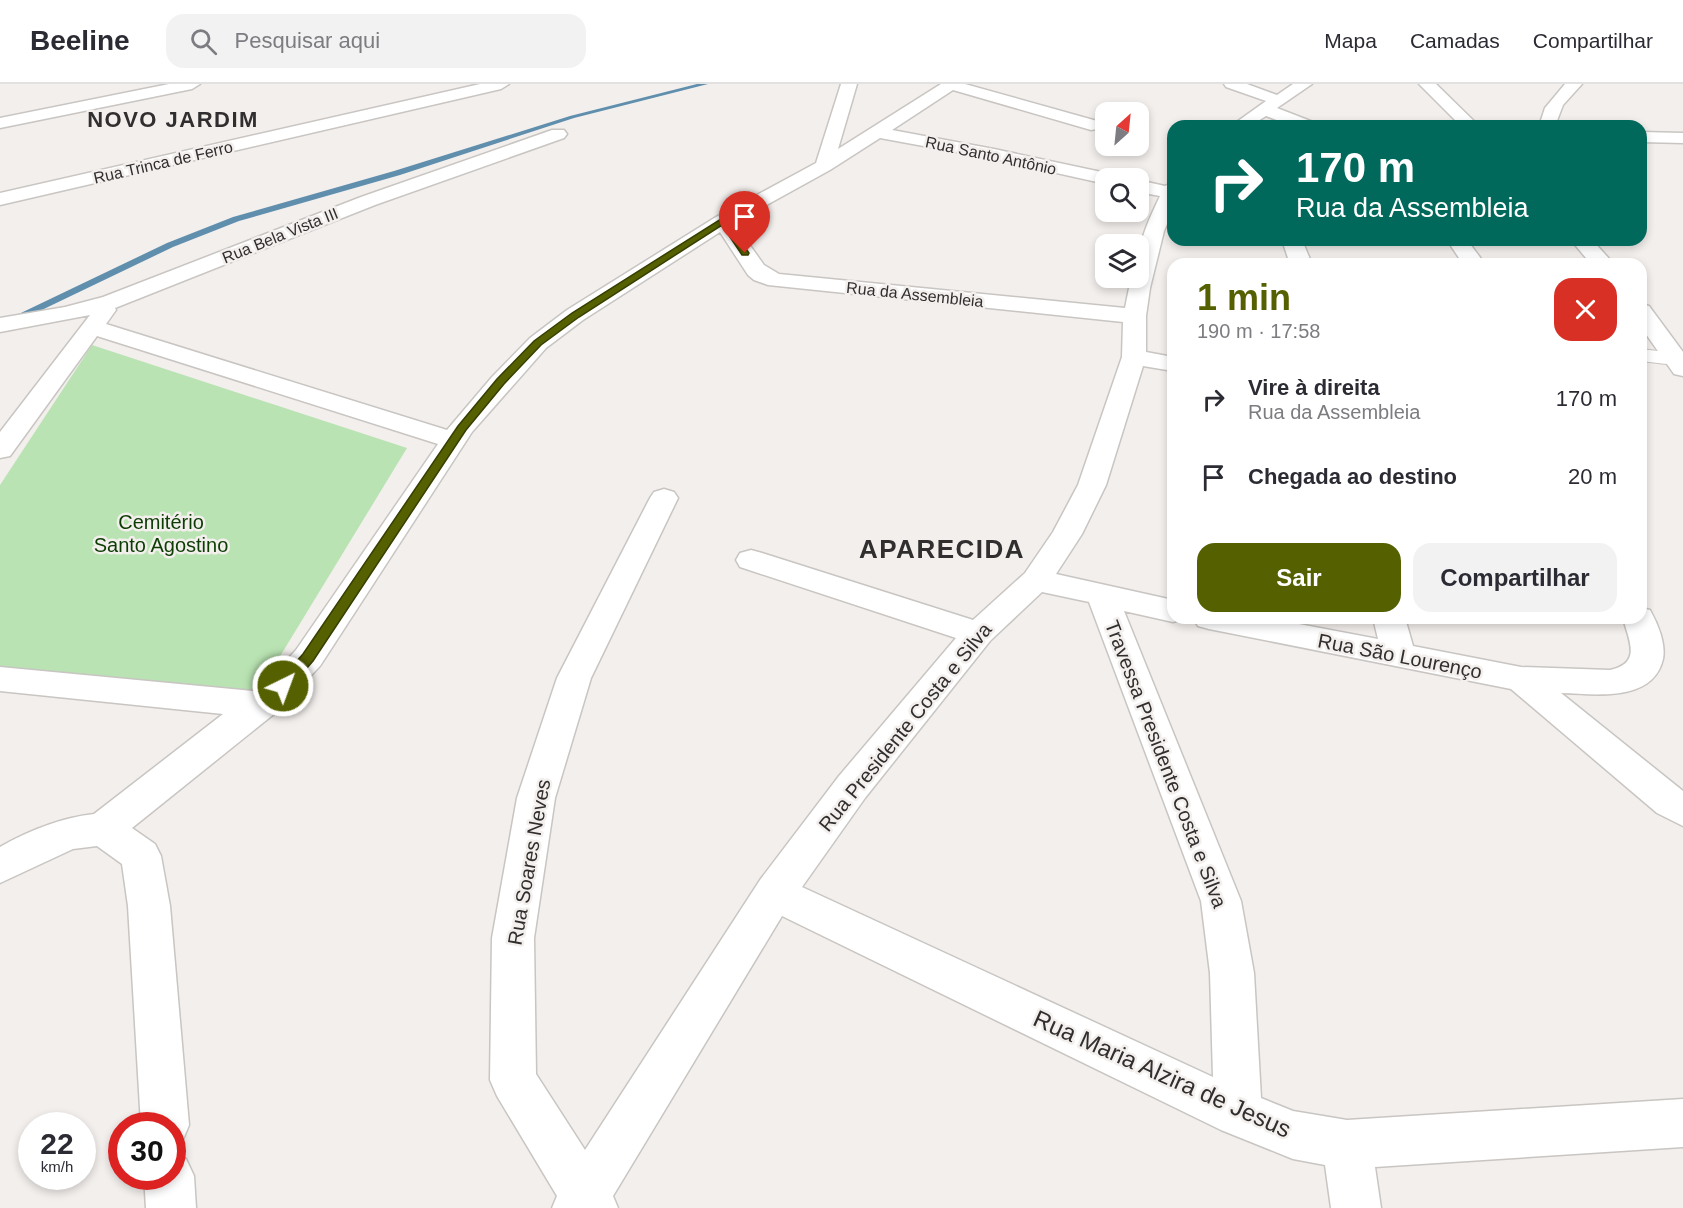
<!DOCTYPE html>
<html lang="pt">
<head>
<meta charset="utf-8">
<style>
  body { margin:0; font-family:Helvetica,sans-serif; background:#f2f2f3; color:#2b2b33; height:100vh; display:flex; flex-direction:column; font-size:22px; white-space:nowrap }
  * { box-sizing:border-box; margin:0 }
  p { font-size:20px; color:#7c7c81 }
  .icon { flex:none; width:33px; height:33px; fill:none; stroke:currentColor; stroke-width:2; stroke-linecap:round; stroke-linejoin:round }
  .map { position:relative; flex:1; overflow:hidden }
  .side { position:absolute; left:1167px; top:174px; width:480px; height:366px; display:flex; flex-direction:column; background:#fff; border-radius:18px; box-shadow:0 3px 9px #0003 }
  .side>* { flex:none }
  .banner { position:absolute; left:1167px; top:36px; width:480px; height:126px; border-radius:18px; box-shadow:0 3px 9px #0003; background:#00695c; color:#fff; overflow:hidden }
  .needle { width:39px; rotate:27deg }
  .buttons { position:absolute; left:1095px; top:18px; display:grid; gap:12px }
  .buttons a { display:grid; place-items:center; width:54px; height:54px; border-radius:12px; background:#fff; box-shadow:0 3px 9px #0003; font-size:30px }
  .speed { position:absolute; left:18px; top:1028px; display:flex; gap:12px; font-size:30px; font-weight:700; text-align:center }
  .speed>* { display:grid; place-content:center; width:78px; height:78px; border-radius:50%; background:#fff; box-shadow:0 3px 9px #0003; line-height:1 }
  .speed small { font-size:15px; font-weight:400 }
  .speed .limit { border:9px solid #d22; background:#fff; color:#111 }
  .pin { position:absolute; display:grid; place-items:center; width:51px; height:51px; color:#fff; margin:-62px -26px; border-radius:50% 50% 50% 0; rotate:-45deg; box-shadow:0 0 6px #0007 }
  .pin .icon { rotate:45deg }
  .me { position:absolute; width:66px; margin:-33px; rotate:42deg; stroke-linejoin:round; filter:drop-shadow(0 0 4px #0008) }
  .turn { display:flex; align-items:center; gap:21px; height:126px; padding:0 30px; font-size:27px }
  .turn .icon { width:78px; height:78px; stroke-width:2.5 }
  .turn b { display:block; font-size:42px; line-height:51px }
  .round { display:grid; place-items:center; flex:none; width:63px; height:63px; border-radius:18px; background:#f2f2f3 }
  .summary { display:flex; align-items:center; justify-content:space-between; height:102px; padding:0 30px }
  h1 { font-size:36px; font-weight:700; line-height:45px; color:#556000 }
  .primary-button { display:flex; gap:12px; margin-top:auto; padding:12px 30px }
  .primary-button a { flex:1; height:69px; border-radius:18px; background:#556000; color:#fff; font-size:24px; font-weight:700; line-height:69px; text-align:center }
  .primary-button a+a { background:#f2f2f3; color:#2b2b33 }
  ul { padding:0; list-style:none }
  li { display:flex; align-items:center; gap:18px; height:78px; padding:0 30px }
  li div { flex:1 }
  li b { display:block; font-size:22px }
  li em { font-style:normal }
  header { display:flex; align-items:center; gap:36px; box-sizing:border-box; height:84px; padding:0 30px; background:#fff; border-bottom:2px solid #e1e1e2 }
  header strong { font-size:28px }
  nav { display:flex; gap:33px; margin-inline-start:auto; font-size:21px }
  .search { width:420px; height:54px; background:#f2f2f3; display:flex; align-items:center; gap:15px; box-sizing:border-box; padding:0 21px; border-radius:18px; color:#7c7c81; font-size:22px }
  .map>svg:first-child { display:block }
  .green { fill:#b9e3b2 }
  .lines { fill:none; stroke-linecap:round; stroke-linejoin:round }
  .stream { fill:#608fae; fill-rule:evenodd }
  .lane-casing { stroke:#c8c5c2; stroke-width:2 }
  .street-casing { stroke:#c8c5c2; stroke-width:3 }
  .lane { fill:#fff; fill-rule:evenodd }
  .street { fill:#fff; fill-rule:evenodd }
  .route { fill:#556000; stroke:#373e00; stroke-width:1.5 }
  .labels { text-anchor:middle; stroke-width:5; stroke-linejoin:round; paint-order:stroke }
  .far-street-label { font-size:16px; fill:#302e2e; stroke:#f3efed }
  .park-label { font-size:20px; fill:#0c3e04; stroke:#f3efed }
  .street-label { font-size:20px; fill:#302e2e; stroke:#f3efed }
  .far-district-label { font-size:22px; font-weight:bold; letter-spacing:1.5px; fill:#302e2e; stroke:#f3efed }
  .near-street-label { font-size:24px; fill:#302e2e; stroke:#f3efed }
  .district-label { font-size:26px; font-weight:bold; letter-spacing:1.5px; fill:#302e2e; stroke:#f3efed }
</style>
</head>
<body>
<header>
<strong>Beeline</strong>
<div class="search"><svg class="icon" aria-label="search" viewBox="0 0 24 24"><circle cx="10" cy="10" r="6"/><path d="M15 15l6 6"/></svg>Pesquisar aqui</div>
<nav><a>Mapa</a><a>Camadas</a><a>Compartilhar</a></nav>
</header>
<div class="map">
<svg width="1683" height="1124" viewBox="0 0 1683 1124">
  <rect width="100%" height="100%" fill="#f3efed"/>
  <path class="green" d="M 92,261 L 407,364 L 254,615 L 0,596 L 0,401 Z"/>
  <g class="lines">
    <path class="stream" d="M 697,0 L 708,0 L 574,34 L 400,91 L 239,137 L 173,163 L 0,246 L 0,239 L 167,159 L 233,133 L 394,87 L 570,32 Z"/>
    <g class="lane-casing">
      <path id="lane" d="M 1641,265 L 1683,270 L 1683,282 L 1641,277 Z"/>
    </g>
    <g class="street-casing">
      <path id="street" d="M 169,0 L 200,0 L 192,5 L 0,44 L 0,34 Z
        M 480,0 L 509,0 L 501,5 L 0,121 L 0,109 Z
        M 841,0 L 857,0 L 838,65 L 941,0 L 965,0 L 1097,37 L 1099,41 L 1097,45 L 1091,46 L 953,6 L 892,46 L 994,65 L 1106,89 L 1113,91 L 1115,94 L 1106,94 L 1106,100 L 994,75 L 880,54 L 830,86 L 734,139 L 764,181 L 779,190 L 1125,224 L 1131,194 L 1138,194 C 1138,158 1145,144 1160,112 L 1138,108 L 1138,96 L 1165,102 L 1173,98 L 1173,126 L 1164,147 L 1150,204 L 1146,232 L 1146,268 L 1173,273 L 1173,287 L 1143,282 L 1106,401 L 1082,450 L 1056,490 L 1173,516 L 1173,534 L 1185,534 L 1173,538 L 1124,527 L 1241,817 L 1254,889 L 1261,1014 L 1293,1027 L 1347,1036 L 1683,1015 L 1683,1063 L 1375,1083 L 1381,1124 L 1331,1124 L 1325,1081 L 1293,1075 L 1221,1046 L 782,832 L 613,1112 L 618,1124 L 552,1124 L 557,1112 L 497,1012 L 490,996 L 492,854 L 517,714 L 557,594 L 650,414 L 654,408 L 664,405 L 674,408 L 678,414 L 591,594 L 555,714 L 534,854 L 536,990 L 585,1066 L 760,796 L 839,692 L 956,554 L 740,483 L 736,476 L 740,469 L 751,466 L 762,469 L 973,536 L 1025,489 L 1053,448 L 1078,401 L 1122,273 L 1123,238 L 768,201 L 754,196 L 748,191 L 720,148 L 583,236 L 546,264 L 472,348 L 320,582 L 274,630 L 132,744 L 155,760 L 161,772 L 170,822 L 189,1041 L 182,1058 L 172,1062 L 172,1041 L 141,1041 L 128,822 L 122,780 L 97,762 L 73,765 L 0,799 L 0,763 C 30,746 60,734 94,730 L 223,630 L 0,607 L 0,583 L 253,607 L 271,593 L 296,566 L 438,360 L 97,252 L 10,372 L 0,374 L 0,348 L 90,231 L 0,248 L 0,234 L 65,223 L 103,213 L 361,113 L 552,46 L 564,46 L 567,50 L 564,54 L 375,121 L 115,224 L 116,226 L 106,240 L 447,346 L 492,293 L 530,254 L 567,226 L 716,133 L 816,79 ZM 1042,508 L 1089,518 L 1201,817 L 1210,889 L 1213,993 L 802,803 L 865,714 L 990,557 Z
        M 1224,0 L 1247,0 L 1277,11 L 1293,0 L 1312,0 L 1277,24 L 1313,38 L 1315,42 L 1292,42 L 1266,32 L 1250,42 L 1231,42 L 1266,17 L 1226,3 Z
        M 1419,0 L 1436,0 L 1479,42 L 1461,42 Z
        M 1565,0 L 1582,0 L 1563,21 L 1555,42 L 1539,42 L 1545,24 Z
        M 1641,48 L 1683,49 L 1683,59 L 1641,58 Z
        M 1282,156 L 1302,156 L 1312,180 L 1290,180 Z
        M 1447,156 L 1467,156 L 1485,180 L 1463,180 Z
        M 1571,156 L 1592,156 L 1614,180 L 1591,180 Z
        M 1641,220 L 1649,222 L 1683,268 L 1683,292 L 1674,290 L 1641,243 Z
        M 1641,524 L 1650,526 C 1658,540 1666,560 1663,575 C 1653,619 1594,610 1561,609 L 1683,707 L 1683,742 L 1657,729 L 1511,605 L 1209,545 L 1198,542 L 1193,534 L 1267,534 L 1378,555 L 1373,534 L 1405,534 L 1413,562 L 1521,583 L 1610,586 C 1642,579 1629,557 1623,534 L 1641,534 Z
        M 172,1069 L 186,1075 L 194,1092 L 196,1124 L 146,1124 L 144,1092 L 172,1092 Z"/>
    </g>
    <use href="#lane" class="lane"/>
    <use href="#street" class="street"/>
  </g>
  <path class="route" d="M 721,135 L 726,135 L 749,169 L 748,171 L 742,171 L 722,141 L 579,233 L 541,261 L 504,300 L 466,346 L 313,577 L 288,606 L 278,606 L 276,602 L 278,598 L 303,570 L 458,342 L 497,295 L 534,257 L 572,229 Z"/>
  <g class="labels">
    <g class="far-street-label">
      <text transform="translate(991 71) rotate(12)" y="6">Rua Santo Antônio</text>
      <text transform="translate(163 78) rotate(-13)" y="6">Rua Trinca de Ferro</text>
      <text transform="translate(280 151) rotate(-22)" y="6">Rua Bela Vista III</text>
      <text transform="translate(915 210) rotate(6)" y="6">Rua da Assembleia</text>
    </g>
    <g class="park-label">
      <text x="161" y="445">Cemitério<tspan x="161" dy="23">Santo Agostino</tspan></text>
    </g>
    <g class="street-label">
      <text transform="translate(1400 572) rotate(11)" y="7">Rua São Lourenço</text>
      <text transform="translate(905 643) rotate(-51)" y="7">Rua Presidente Costa e Silva</text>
      <text transform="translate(1166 680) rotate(69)" y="7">Travessa Presidente Costa e Silva</text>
      <text transform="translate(529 778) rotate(-80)" y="7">Rua Soares Neves</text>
    </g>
    <g class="far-district-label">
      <text x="173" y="43">NOVO JARDIM</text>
    </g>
    <g class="near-street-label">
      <text transform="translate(1162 990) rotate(24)" y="8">Rua Maria Alzira de Jesus</text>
    </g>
    <g class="district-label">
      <text x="942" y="474">APARECIDA</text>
    </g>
  </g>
</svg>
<div class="buttons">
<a><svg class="needle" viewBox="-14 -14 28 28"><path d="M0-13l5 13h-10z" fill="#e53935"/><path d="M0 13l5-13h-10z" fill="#7c7c81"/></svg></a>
<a><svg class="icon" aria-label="search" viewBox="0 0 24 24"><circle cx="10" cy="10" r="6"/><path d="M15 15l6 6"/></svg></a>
<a><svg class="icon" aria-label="layers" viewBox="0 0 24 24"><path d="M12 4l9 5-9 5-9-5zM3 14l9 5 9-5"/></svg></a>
</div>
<div class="speed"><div>22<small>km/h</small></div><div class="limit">30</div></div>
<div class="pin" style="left:745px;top:169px;background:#d93025"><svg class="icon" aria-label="arrive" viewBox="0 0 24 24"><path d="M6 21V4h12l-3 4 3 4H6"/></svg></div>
<svg class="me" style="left:283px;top:602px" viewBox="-20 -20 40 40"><circle r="17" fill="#556000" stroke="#fff" stroke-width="3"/><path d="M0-11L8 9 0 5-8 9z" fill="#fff"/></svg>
<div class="banner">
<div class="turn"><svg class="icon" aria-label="right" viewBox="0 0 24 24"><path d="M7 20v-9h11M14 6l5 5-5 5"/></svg><div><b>170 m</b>Rua da Assembleia</div></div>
</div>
<section class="side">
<div class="summary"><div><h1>1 min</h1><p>190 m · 17:58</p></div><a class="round" style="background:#d93025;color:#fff"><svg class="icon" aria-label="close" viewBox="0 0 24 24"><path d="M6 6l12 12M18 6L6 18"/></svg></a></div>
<ul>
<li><svg class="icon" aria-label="right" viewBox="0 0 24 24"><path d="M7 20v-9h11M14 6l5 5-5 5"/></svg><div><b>Vire à direita</b><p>Rua da Assembleia</p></div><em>170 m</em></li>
<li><svg class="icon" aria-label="arrive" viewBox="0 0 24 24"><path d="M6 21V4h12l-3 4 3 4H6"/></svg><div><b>Chegada ao destino</b></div><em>20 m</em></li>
</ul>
<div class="primary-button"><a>Sair</a><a>Compartilhar</a></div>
</section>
</div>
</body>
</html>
